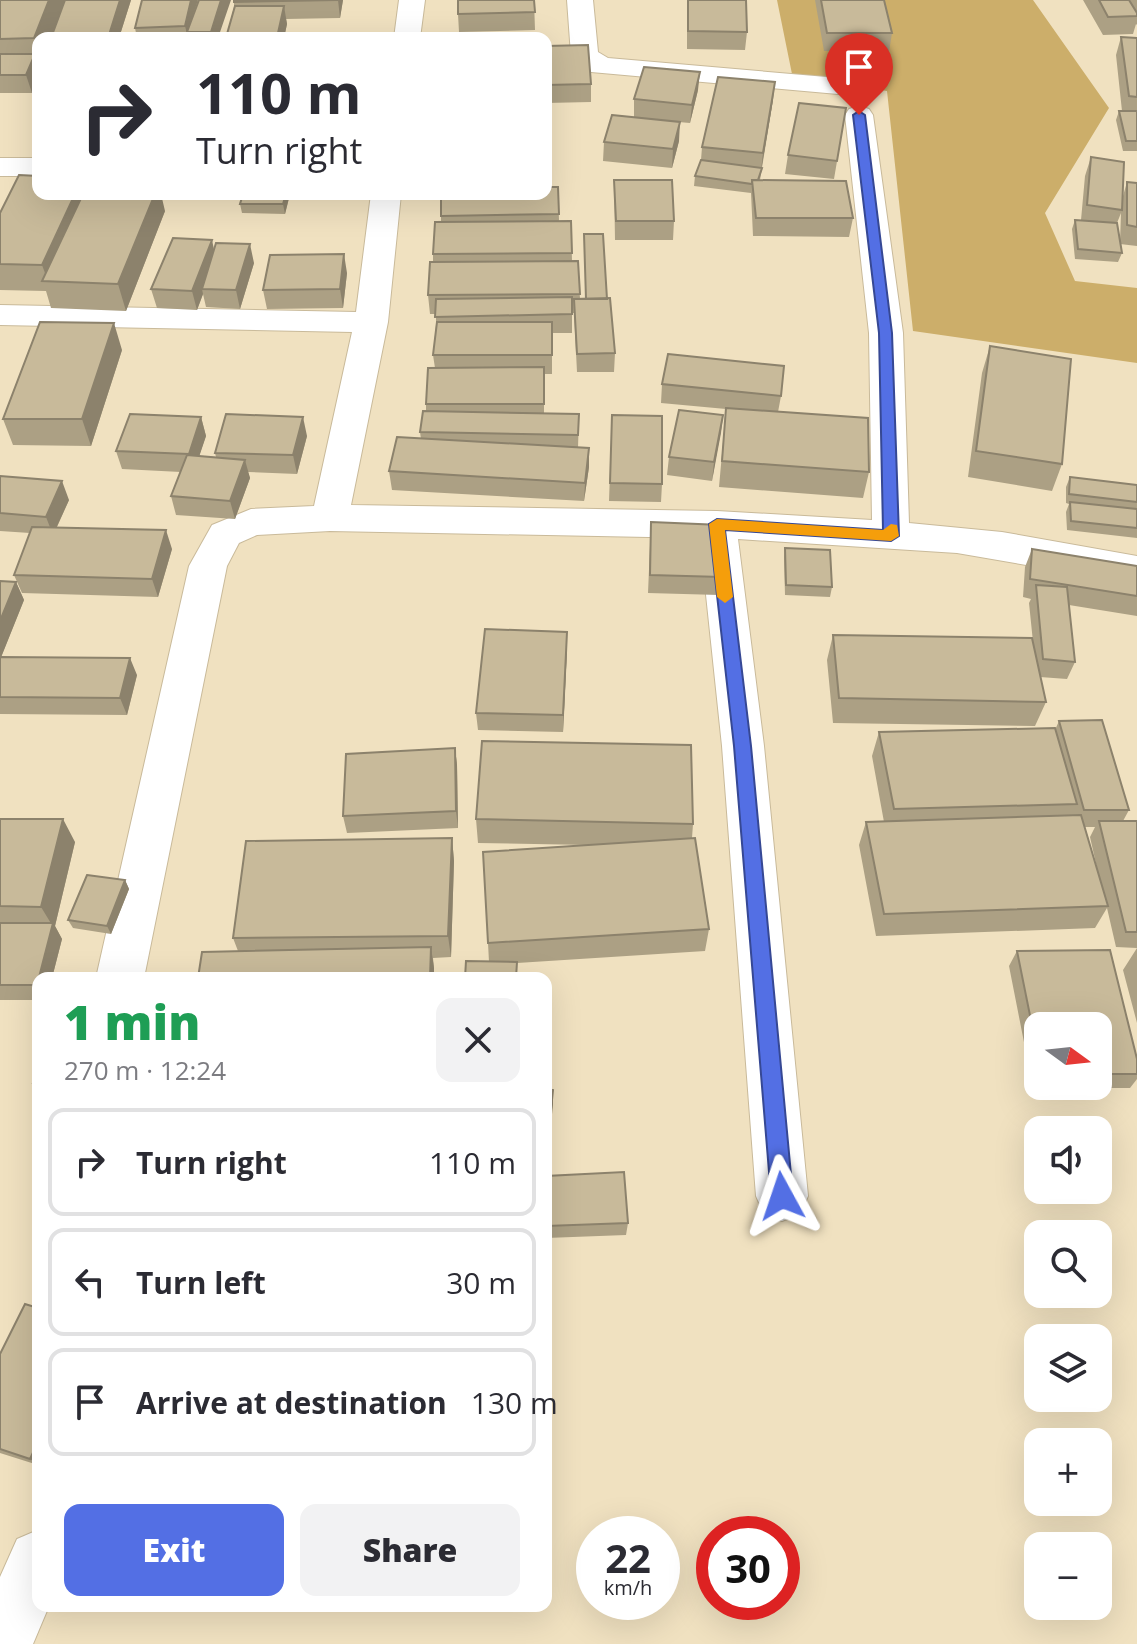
<!DOCTYPE html>
<html lang="en">
<head>
<meta charset="utf-8">
<style>
  body { margin:0; font-family:"Open Sans",sans-serif; background:#f2f2f3; color:#2b2b33; height:100vh; display:flex; flex-direction:column; font-size:30px; white-space:nowrap }
  * { box-sizing:border-box; margin:0 }
  p { font-size:26px; color:#7c7c81 }
  .icon { flex:none; width:44px; height:44px; fill:none; stroke:currentColor; stroke-width:2; stroke-linecap:round; stroke-linejoin:round }
  .map { position:relative; flex:1; overflow:hidden }
  .side { position:absolute; left:32px; top:972px; width:520px; height:640px; display:flex; flex-direction:column; background:#fff; border-radius:16px; box-shadow:0 8px 32px #0002 }
  .side>* { flex:none }
  .guide { position:absolute; left:32px; top:32px; width:520px; height:168px; border-radius:16px; box-shadow:0 8px 32px #0002; background:#fff; color:#2b2b33; overflow:hidden }
  .needle { width:52px; rotate:105deg }
  .controls { position:absolute; left:1024px; top:1012px; display:grid; gap:16px }
  .controls a { display:grid; place-items:center; width:88px; height:88px; border-radius:16px; background:#fff; box-shadow:0 8px 32px #0002; font-size:40px }
  .speed { position:absolute; left:576px; top:1516px; display:flex; gap:16px; font-size:40px; font-weight:700; text-align:center }
  .speed>* { display:grid; place-content:center; width:104px; height:104px; border-radius:50%; background:#fff; box-shadow:0 8px 32px #0002; line-height:1 }
  .speed small { font-size:20px; font-weight:400 }
  .speed .limit { border:12px solid #d22; background:#fff; color:#111 }
  .pin { position:absolute; display:grid; place-items:center; width:68px; height:68px; color:#fff; margin:-82px -34px; border-radius:50% 50% 50% 0; rotate:-45deg; box-shadow:0 0 8px #0007 }
  .pin .icon { rotate:45deg }
  .me { position:absolute; width:88px; margin:-44px; rotate:355deg; stroke-linejoin:round; filter:drop-shadow(0 0 6px #0008) }
  .turn { display:flex; align-items:center; gap:28px; height:168px; padding:0 32px; font-size:36px }
  .turn .icon { width:104px; height:104px; stroke-width:2.5 }
  .turn b { display:block; font-size:56px; line-height:68px }
  .round { display:grid; place-items:center; flex:none; width:84px; height:84px; border-radius:16px; background:#f2f2f3 }
  .summary { display:flex; align-items:center; justify-content:space-between; height:136px; padding:0 32px }
  h1 { font-size:48px; font-weight:800; line-height:60px; color:#1e9e55 }
  .primary-button { display:flex; gap:16px; margin-top:auto; padding:16px 32px }
  .primary-button a { flex:1; height:92px; border-radius:16px; background:#536fe4; color:#fff; font-size:32px; font-weight:800; line-height:92px; text-align:center }
  .primary-button a+a { background:#f2f2f3; color:#2b2b33 }
  ul { padding:0; list-style:none }
  li { display:flex; align-items:center; gap:24px; height:108px; margin:0 16px 12px; padding:0 16px; border:4px solid #e1e1e2; border-radius:16px }
  li div { flex:1 }
  li b { display:block; font-size:30px }
  li em { font-style:normal }
  .map>svg:first-child { display:block }
  .green { fill:#ccae6a }
  .lines { fill:none; stroke-linecap:round; stroke-linejoin:round }
  .minor-casing { stroke:#c9ba9a; stroke-width:2 }
  .minor { fill:#fff; fill-rule:evenodd }
  .wall { fill:#aca084; fill-rule:evenodd }
  .shaded-wall { fill:#8c826c }
  .building { fill:#c8ba9a; stroke:#8c826c; stroke-width:2 }
  .route { fill:#536fe4; stroke:#364894; stroke-width:2 }
  .slow { fill:#f59e0b }
</style>
</head>
<body>
<div class="map">
<svg width="1137" height="1644" viewBox="0 0 1137 1644">
  <rect width="100%" height="100%" fill="#f0e1c0"/>
  <path class="green" d="M 777,0 L 1033,0 L 1109,108 L 1045,213 L 1075,281 L 1137,288 L 1137,363 L 913,331 L 887,91 L 792,74 Z"/>
  <g class="lines">
    <g class="minor-casing">
      <path id="minor" d="M 399,0 L 425,0 L 420,38 L 394,38 Z
        M 567,0 L 593,0 L 598,52 L 608,58 L 838,78 L 848,80 L 852,86 L 848,92 L 838,94 L 591,72 L 571,55 Z
        M 859,106 L 869,109 L 873,115 L 903,333 L 909,523 L 1002,532 L 1137,556 L 1137,584 L 957,553 L 738,539 L 764,746 L 808,1196 L 800,1214 L 782,1221 L 764,1214 L 756,1196 L 722,746 L 700,538 L 330,531 L 257,535 L 239,543 L 227,566 L 144,978 L 96,978 L 189,566 L 212,525 L 251,509 L 314,506 L 352,332 L 0,325 L 0,305 L 356,312 L 371,194 L 401,194 L 388,322 L 351,505 L 717,511 L 872,520 L 869,333 L 845,115 L 849,109 Z
        M 0,158 L 38,158 L 38,176 L 0,176 Z
        M 38,1530 L 38,1606 L 49,1606 L 33,1644 L 0,1644 L 0,1577 L 17,1539 Z"/>
    </g>
    <use href="#minor" class="minor"/>
  </g>
  <path class="wall" d="M 0,0 L 131,0 L 119,38 L 38,38 L 38,78 L 32,93 L 0,93 Z
    M 199,0 L 218,38 L 137,38 L 135,28 Z
    M 234,0 L 343,0 L 340,18 L 286,19 L 287,24 L 284,38 L 228,38 L 227,34 L 234,7 Z
    M 534,0 L 535,30 L 459,32 L 458,14 Z
    M 687,0 L 747,32 L 745,50 L 687,49 Z
    M 815,0 L 884,0 L 892,33 L 889,52 L 824,51 Z
    M 1083,0 L 1137,0 L 1137,25 L 1136,24 L 1133,34 L 1103,35 Z
    M 1121,37 L 1137,38 L 1137,151 L 1123,151 L 1116,120 L 1119,111 L 1122,111 L 1116,55 Z
    M 546,46 L 591,84 L 591,102 L 546,103 Z
    M 698,90 L 690,123 L 667,121 L 679,141 L 672,168 L 603,161 L 604,142 L 634,118 L 634,99 Z
    M 773,100 L 760,180 L 853,218 L 849,237 L 753,236 L 751,193 L 694,186 L 695,176 L 701,160 L 702,147 Z
    M 846,108 L 834,179 L 785,174 L 788,155 Z
    M 1091,157 L 1123,196 L 1127,182 L 1137,183 L 1137,246 L 1120,244 L 1122,253 L 1118,262 L 1075,259 L 1072,229 L 1075,220 L 1081,220 L 1085,176 ZM 1121,213 L 1120,242 L 1117,223 Z
    M 614,180 L 674,221 L 673,240 L 615,240 Z
    M 558,187 L 559,221 L 571,221 L 572,261 L 578,261 L 580,299 L 607,299 L 615,353 L 614,372 L 577,372 L 574,313 L 572,313 L 572,333 L 552,333 L 552,374 L 544,374 L 544,413 L 579,414 L 578,448 L 589,467 L 584,501 L 392,490 L 389,471 L 421,439 L 420,432 L 426,411 L 426,404 L 435,368 L 433,355 L 436,325 L 436,314 L 430,314 L 428,295 L 433,262 L 433,254 L 441,222 L 441,216 Z
    M 243,194 L 290,194 L 285,214 L 242,213 L 240,204 Z
    M 165,211 L 126,311 L 51,308 L 46,291 L 0,290 L 0,213 Z
    M 214,250 L 254,263 L 240,309 L 206,307 L 203,294 L 197,310 L 157,308 L 151,289 Z
    M 347,273 L 343,308 L 267,309 L 263,290 Z
    M 990,346 L 1062,464 L 1052,491 L 968,477 L 982,373 Z
    M 122,350 L 91,446 L 13,445 L 3,419 Z
    M 662,384 L 781,396 L 778,412 L 869,472 L 863,498 L 719,487 L 726,409 L 661,403 Z
    M 612,415 L 662,484 L 661,502 L 609,501 Z
    M 723,415 L 712,481 L 667,475 L 669,457 Z
    M 201,417 L 206,436 L 199,456 L 216,457 L 215,453 L 307,436 L 297,474 L 248,472 L 250,478 L 235,519 L 176,515 L 171,496 L 181,472 L 122,469 L 116,451 Z
    M 0,476 L 69,500 L 57,527 L 172,549 L 158,597 L 22,593 L 14,575 L 30,533 L 0,531 Z
    M 1070,477 L 1137,485 L 1137,538 L 1067,530 L 1066,512 L 1069,504 L 1066,503 L 1066,487 Z
    M 651,522 L 722,577 L 719,595 L 648,593 Z
    M 785,548 L 832,587 L 830,597 L 785,595 L 784,557 Z
    M 1032,549 L 1137,566 L 1137,616 L 1069,605 L 1075,662 L 1067,679 L 1040,677 L 1046,702 L 1035,726 L 833,723 L 827,660 L 833,635 L 1033,642 L 1029,603 L 1031,599 L 1023,597 L 1025,567 Z
    M 0,581 L 16,582 L 24,600 L 1,657 L 137,675 L 127,715 L 0,714 Z
    M 567,649 L 563,732 L 478,730 L 476,713 Z
    M 1059,721 L 1129,810 L 1123,821 L 1137,821 L 1137,948 L 1116,947 L 1107,908 L 1095,928 L 876,936 L 859,845 L 866,822 L 884,822 L 872,756 L 879,732 L 1055,730 ZM 1085,827 L 1095,827 L 1090,837 L 1097,868 Z
    M 455,748 L 457,765 L 458,828 L 347,833 L 343,816 Z
    M 0,819 L 75,842 L 55,926 L 62,939 L 52,978 L 38,978 L 38,1000 L 0,1000 Z
    M 476,819 L 693,824 L 692,838 L 709,929 L 705,951 L 517,963 L 489,962 L 488,943 L 588,845 L 478,843 Z
    M 452,838 L 454,861 L 451,957 L 433,958 L 434,968 L 238,951 L 233,938 Z
    M 125,880 L 129,889 L 111,934 L 73,928 L 68,920 Z
    M 1137,948 L 1137,1023 L 1123,970 Z
    M 1017,951 L 1137,1059 L 1137,1079 L 1130,1088 L 1033,1088 L 1009,966 ZM 1038,1026 L 1098,1026 L 1098,1086 L 1038,1086 Z
    M 546,1176 L 628,1223 L 626,1235 L 546,1238 Z
    M 38,1308 L 38,1465 L 0,1453 L 0,1354 Z"/>
  <path class="shaded-wall" d="M 49,0 L 65,0 L 51,38 L 38,38 L 38,52 L 34,38 Z
    M 120,0 L 131,0 L 119,38 L 108,38 Z
    M 191,0 L 198,0 L 187,32 L 188,38 L 185,26 Z
    M 221,0 L 231,0 L 218,38 L 212,38 L 211,32 Z
    M 338,0 L 343,0 L 340,18 Z
    M 284,6 L 287,24 L 284,38 L 278,38 L 278,33 Z
    M 35,54 L 38,64 L 38,78 L 32,93 L 26,75 Z
    M 700,72 L 698,90 L 690,123 L 692,105 Z
    M 775,82 L 773,100 L 761,171 L 763,153 Z
    M 680,122 L 679,141 L 672,168 L 673,149 Z
    M 75,194 L 88,194 L 48,281 L 42,265 Z
    M 155,194 L 161,194 L 165,211 L 126,311 L 118,284 Z
    M 286,194 L 290,194 L 285,214 L 283,204 Z
    M 212,240 L 216,259 L 202,289 L 203,294 L 197,310 L 192,291 Z
    M 250,244 L 254,263 L 240,309 L 236,290 Z
    M 344,254 L 347,273 L 343,308 L 340,289 Z
    M 114,323 L 122,350 L 91,446 L 82,419 Z
    M 723,415 L 721,433 L 712,481 L 714,462 Z
    M 201,417 L 206,436 L 194,472 L 189,454 Z
    M 303,417 L 307,436 L 297,474 L 293,455 Z
    M 589,448 L 589,467 L 584,501 L 585,483 Z
    M 245,460 L 250,478 L 235,519 L 230,501 Z
    M 62,481 L 69,500 L 53,535 L 46,517 Z
    M 166,530 L 172,549 L 158,597 L 152,579 Z
    M 16,582 L 24,600 L 0,660 L 0,621 Z
    M 567,632 L 567,649 L 563,732 L 563,715 Z
    M 130,658 L 137,675 L 127,715 L 120,698 Z
    M 455,748 L 457,765 L 458,828 L 456,811 Z
    M 63,819 L 75,842 L 55,926 L 62,939 L 52,978 L 38,978 L 52,925 L 41,907 Z
    M 452,838 L 454,861 L 451,957 L 448,936 Z
    M 125,880 L 129,889 L 111,934 L 107,926 Z
    M 431,947 L 434,968 L 434,978 L 430,978 Z
    M 553,1090 L 553,1104 L 546,1175 L 546,1158 Z
    M 38,1442 L 38,1464 L 30,1459 Z"/>
  <path class="building" d="M 0,0 L 49,0 L 34,38 L 0,39 Z
    M 65,0 L 120,0 L 108,38 L 51,38 Z
    M 142,0 L 191,0 L 185,26 L 135,28 Z
    M 199,0 L 221,0 L 211,32 L 187,32 Z
    M 234,0 L 338,0 L 234,2 Z
    M 458,0 L 534,0 L 535,12 L 458,14 Z
    M 688,0 L 746,0 L 747,32 L 688,31 Z
    M 821,0 L 884,0 L 892,33 L 827,33 Z
    M 1099,0 L 1129,0 L 1137,13 L 1137,16 L 1108,17 Z
    M 235,6 L 284,6 L 278,33 L 227,34 Z
    M 1121,37 L 1137,38 L 1137,97 L 1129,96 Z
    M 588,45 L 591,84 L 546,85 L 546,46 Z
    M 0,54 L 35,54 L 26,75 L 0,75 Z
    M 644,67 L 700,72 L 692,105 L 634,99 Z
    M 718,77 L 775,82 L 763,153 L 702,147 Z
    M 799,103 L 846,108 L 837,161 L 788,155 Z
    M 1119,111 L 1137,111 L 1137,141 L 1126,141 Z
    M 612,115 L 680,122 L 673,149 L 604,142 Z
    M 1091,157 L 1124,162 L 1122,210 L 1087,205 Z
    M 701,160 L 762,168 L 758,180 L 752,180 L 752,184 L 695,176 Z
    M 19,175 L 38,176 L 38,194 L 75,194 L 42,265 L 0,264 L 0,213 Z
    M 614,180 L 672,180 L 674,221 L 616,221 Z
    M 752,180 L 846,181 L 853,218 L 756,218 Z
    M 1127,182 L 1137,183 L 1137,227 L 1127,225 Z
    M 546,187 L 558,187 L 559,214 L 441,216 L 441,194 L 546,194 Z
    M 83,194 L 155,194 L 118,284 L 42,281 Z
    M 243,194 L 286,194 L 283,204 L 240,204 Z
    M 1075,220 L 1117,223 L 1122,253 L 1078,249 Z
    M 571,221 L 572,253 L 433,254 L 435,222 Z
    M 584,234 L 603,234 L 607,299 L 586,299 Z
    M 173,238 L 212,240 L 192,291 L 151,289 Z
    M 216,243 L 250,244 L 236,290 L 202,289 Z
    M 344,254 L 340,289 L 263,290 L 270,255 Z
    M 578,261 L 580,294 L 428,295 L 430,262 Z
    M 572,297 L 572,314 L 435,317 L 436,299 Z
    M 610,298 L 615,353 L 577,354 L 574,299 Z
    M 40,322 L 114,323 L 82,419 L 3,419 Z
    M 437,322 L 552,322 L 552,355 L 433,355 Z
    M 990,346 L 1071,359 L 1062,464 L 976,451 Z
    M 668,354 L 784,366 L 781,396 L 662,384 Z
    M 544,367 L 544,404 L 426,404 L 428,368 Z
    M 726,408 L 868,418 L 869,472 L 722,461 Z
    M 679,410 L 723,415 L 714,462 L 669,457 Z
    M 423,411 L 579,414 L 578,435 L 420,432 Z
    M 130,414 L 201,417 L 189,454 L 116,451 Z
    M 226,414 L 303,417 L 293,455 L 215,453 Z
    M 612,415 L 662,416 L 662,484 L 610,483 Z
    M 397,437 L 589,448 L 585,483 L 389,471 Z
    M 187,455 L 245,460 L 230,501 L 171,496 Z
    M 0,476 L 62,481 L 46,517 L 0,513 Z
    M 1070,477 L 1137,485 L 1137,502 L 1069,494 Z
    M 1070,502 L 1137,509 L 1137,528 L 1071,521 Z
    M 651,522 L 721,525 L 722,577 L 650,575 Z
    M 32,527 L 166,530 L 152,579 L 14,575 Z
    M 785,548 L 830,550 L 832,587 L 786,585 Z
    M 1032,549 L 1137,566 L 1137,596 L 1030,579 Z
    M 0,581 L 16,582 L 0,621 Z
    M 1036,585 L 1067,587 L 1075,662 L 1043,659 Z
    M 485,629 L 567,632 L 563,715 L 476,713 Z
    M 833,635 L 1032,638 L 1046,702 L 839,698 Z
    M 0,657 L 130,658 L 120,698 L 0,697 Z
    M 1102,720 L 1129,810 L 1084,810 L 1059,721 Z
    M 1055,728 L 1077,804 L 894,809 L 879,732 Z
    M 482,741 L 691,745 L 693,824 L 476,819 Z
    M 455,748 L 456,811 L 343,816 L 346,754 Z
    M 1081,815 L 1108,906 L 884,914 L 866,822 Z
    M 0,819 L 63,819 L 41,907 L 0,906 Z
    M 1099,821 L 1137,821 L 1137,932 L 1126,932 Z
    M 452,838 L 448,936 L 233,938 L 246,841 Z
    M 695,838 L 709,929 L 488,943 L 483,852 Z
    M 87,875 L 125,880 L 107,926 L 68,920 Z
    M 0,923 L 53,923 L 37,985 L 0,985 Z
    M 431,947 L 430,978 L 198,978 L 202,952 Z
    M 1110,950 L 1137,1059 L 1137,1074 L 1098,1074 L 1098,1026 L 1038,1026 L 1038,1055 L 1017,951 Z
    M 466,961 L 517,962 L 516,978 L 465,978 Z
    M 38,1070 L 38,1084 L 33,1083 Z
    M 546,1089 L 553,1090 L 546,1158 Z
    M 624,1172 L 628,1223 L 546,1226 L 546,1176 Z
    M 25,1304 L 38,1308 L 38,1442 L 30,1459 L 0,1449 L 0,1354 Z"/>
  <path class="route" d="M 859,111 L 865,115 L 892,333 L 899,536 L 891,541 L 725,530 L 751,746 L 793,1196 L 790,1203 L 782,1206 L 774,1203 L 771,1196 L 734,746 L 709,524 L 717,519 L 883,530 L 879,333 L 853,115 Z"/>
  <path class="slow" d="M 717,519 L 883,530 L 891,524 L 897,525 L 899,536 L 891,541 L 725,530 L 733,597 L 725,603 L 717,597 L 709,524 Z"/>
</svg>
<div class="controls">
<a><svg class="needle" viewBox="-14 -14 28 28"><path d="M0-13l5 13h-10z" fill="#e53935"/><path d="M0 13l5-13h-10z" fill="#7c7c81"/></svg></a>
<a><svg class="icon" aria-label="sound" viewBox="0 0 24 24"><path d="M4 9h4l5-4v14l-5-4H4zM17 9q2 3 0 6"/></svg></a>
<a><svg class="icon" aria-label="search" viewBox="0 0 24 24"><circle cx="10" cy="10" r="6"/><path d="M15 15l6 6"/></svg></a>
<a><svg class="icon" aria-label="layers" viewBox="0 0 24 24"><path d="M12 4l9 5-9 5-9-5zM3 14l9 5 9-5"/></svg></a>
<a>+</a>
<a>−</a>
</div>
<div class="speed"><div>22<small>km/h</small></div><div class="limit">30</div></div>
<div class="pin" style="left:859px;top:115px;background:#d93025"><svg class="icon" aria-label="arrive" viewBox="0 0 24 24"><path d="M6 21V4h12l-3 4 3 4H6"/></svg></div>
<svg class="me" style="left:782px;top:1196px" viewBox="-20 -20 40 40"><path d="M0-17L14 15 0 8-14 15z" fill="#536fe4" stroke="#fff" stroke-width="4"/></svg>
<div class="guide">
<div class="turn"><svg class="icon" aria-label="right" viewBox="0 0 24 24"><path d="M7 20v-9h11M14 6l5 5-5 5"/></svg><div><b>110 m</b>Turn right</div></div>
</div>
<section class="side">
<div class="summary"><div><h1>1 min</h1><p>270 m · 12:24</p></div><a class="round"><svg class="icon" aria-label="close" viewBox="0 0 24 24"><path d="M6 6l12 12M18 6L6 18"/></svg></a></div>
<ul>
<li><svg class="icon" aria-label="right" viewBox="0 0 24 24"><path d="M7 20v-9h11M14 6l5 5-5 5"/></svg><div><b>Turn right</b></div><em>110 m</em></li>
<li><svg class="icon" aria-label="left" viewBox="0 0 24 24"><path d="M17 20v-9H6M10 6l-5 5 5 5"/></svg><div><b>Turn left</b></div><em>30 m</em></li>
<li><svg class="icon" aria-label="arrive" viewBox="0 0 24 24"><path d="M6 21V4h12l-3 4 3 4H6"/></svg><div><b>Arrive at destination</b></div><em>130 m</em></li>
</ul>
<div class="primary-button"><a>Exit</a><a>Share</a></div>
</section>
</div>
</body>
</html>
